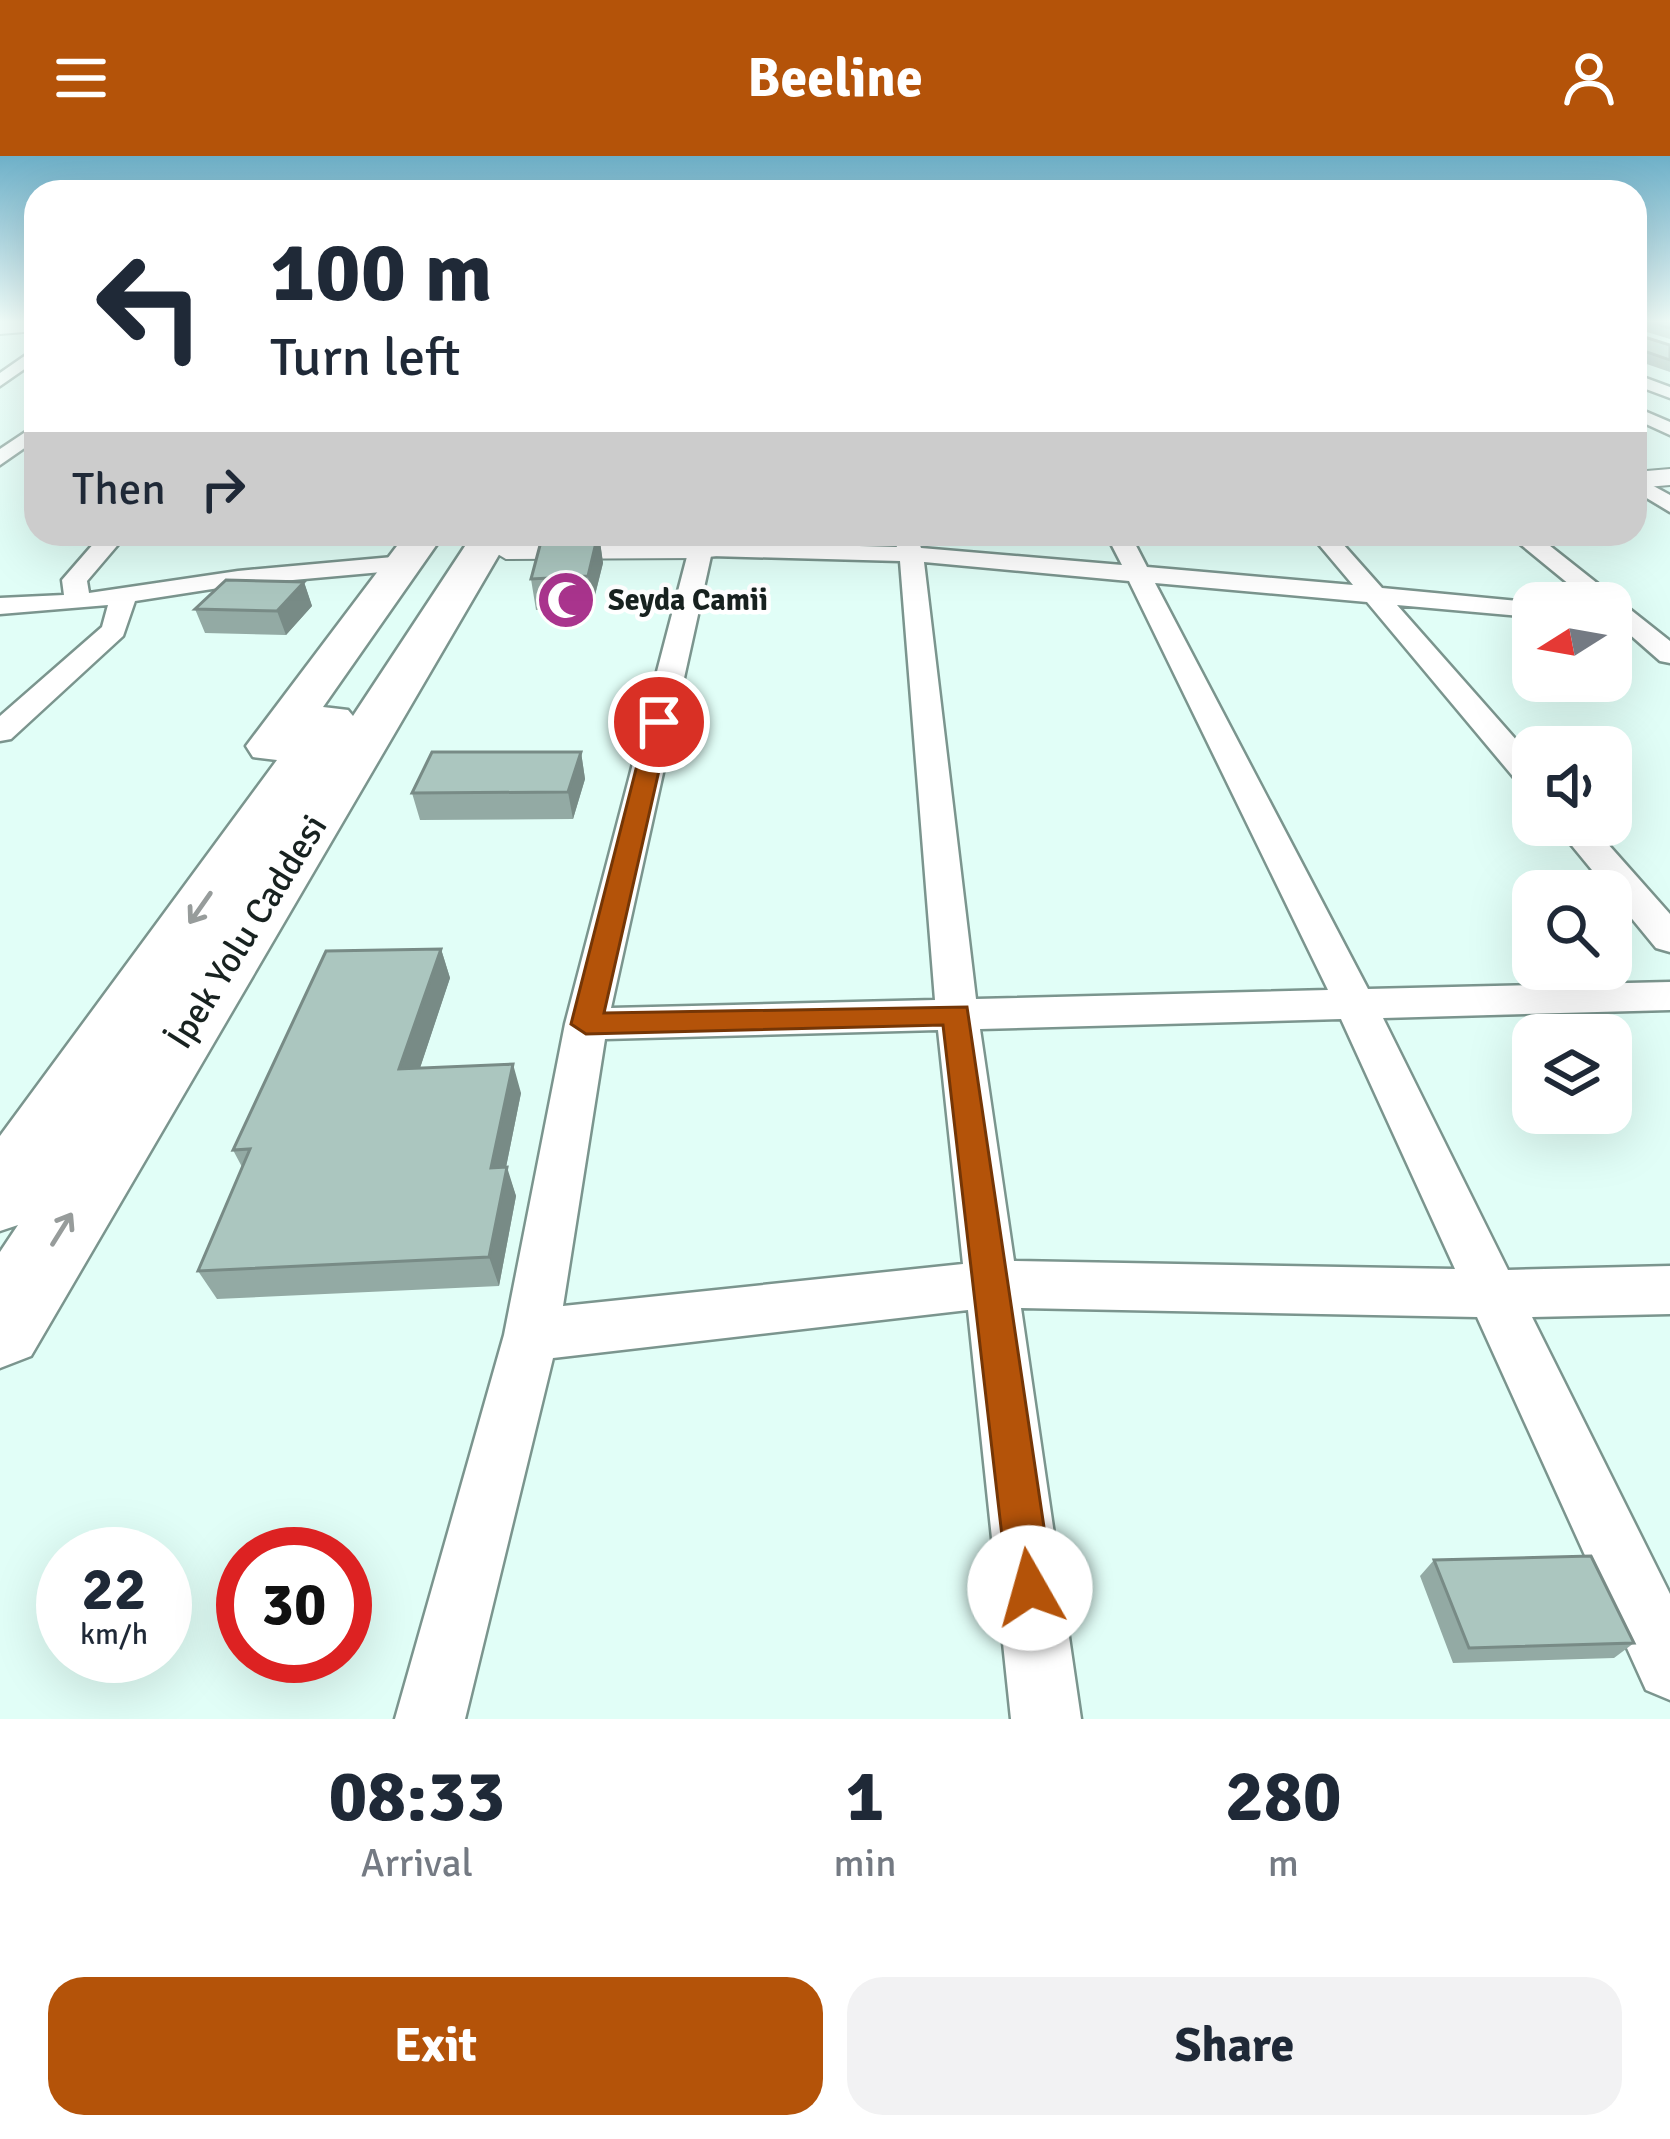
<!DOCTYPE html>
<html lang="en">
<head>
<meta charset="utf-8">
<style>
  body { margin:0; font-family:Signika,sans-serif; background:#f2f2f3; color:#1f2937; height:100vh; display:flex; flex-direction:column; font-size:45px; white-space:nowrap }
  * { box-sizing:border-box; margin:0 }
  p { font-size:39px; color:#747a83 }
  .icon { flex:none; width:66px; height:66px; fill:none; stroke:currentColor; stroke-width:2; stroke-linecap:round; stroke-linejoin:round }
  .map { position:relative; height:1563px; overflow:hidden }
  .drawer { display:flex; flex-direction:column; background:#fff; flex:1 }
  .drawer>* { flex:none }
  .banner { position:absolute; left:24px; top:24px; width:1623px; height:366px; border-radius:36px; box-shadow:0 12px 48px #0002; background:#fff; color:#1f2937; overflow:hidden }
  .needle { width:78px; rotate:259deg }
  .tools { position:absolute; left:1512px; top:426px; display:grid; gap:24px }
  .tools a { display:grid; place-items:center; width:120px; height:120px; border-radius:24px; background:#fff; box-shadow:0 12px 48px #0002; font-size:60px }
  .speed { position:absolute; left:36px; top:1371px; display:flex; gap:24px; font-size:60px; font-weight:700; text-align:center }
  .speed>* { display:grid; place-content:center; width:156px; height:156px; border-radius:50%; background:#fff; box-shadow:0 12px 48px #0002; line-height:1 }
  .speed small { font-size:30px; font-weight:400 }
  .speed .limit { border:18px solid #d22; background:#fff; color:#111 }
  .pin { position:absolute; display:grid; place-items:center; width:102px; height:102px; color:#fff; margin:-51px; border:6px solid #fff; border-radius:50%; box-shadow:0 3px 12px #0007 }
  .me { position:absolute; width:132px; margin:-66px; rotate:353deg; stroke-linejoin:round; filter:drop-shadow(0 0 9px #0008) }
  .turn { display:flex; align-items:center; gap:42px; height:252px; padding:0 48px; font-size:54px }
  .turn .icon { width:156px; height:156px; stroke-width:2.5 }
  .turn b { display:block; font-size:84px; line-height:102px }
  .then { display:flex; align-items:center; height:114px; padding:0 48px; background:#0003; gap:24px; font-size:45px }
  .eta { display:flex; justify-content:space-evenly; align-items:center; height:204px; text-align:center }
  .eta b { font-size:72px; font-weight:700; line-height:84px }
  .primary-button { display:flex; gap:24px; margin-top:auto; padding:24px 48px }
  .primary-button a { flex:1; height:138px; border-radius:36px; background:#b45309; color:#fff; font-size:48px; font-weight:700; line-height:138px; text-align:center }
  .primary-button a+a { background:#f2f2f3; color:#1f2937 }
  header { display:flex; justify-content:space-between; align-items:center; height:156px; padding:0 48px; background:#b45309; color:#fff; font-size:54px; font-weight:700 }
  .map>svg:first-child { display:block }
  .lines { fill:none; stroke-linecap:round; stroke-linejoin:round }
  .minor-casing { stroke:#7b958e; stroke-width:5 }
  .tertiary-casing { stroke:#7b958e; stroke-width:4 }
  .trunk-casing { stroke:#7b958e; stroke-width:5 }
  .minor { fill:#fff; fill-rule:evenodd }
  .tertiary { fill:#fff; fill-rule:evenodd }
  .trunk { fill:#fff; fill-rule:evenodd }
  .wall { fill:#93aaa4 }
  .shaded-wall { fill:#788b86 }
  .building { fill:#abc6bf; stroke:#788b86; stroke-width:3 }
  .oneway { stroke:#979c9b }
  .route { fill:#b45309; stroke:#753606; stroke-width:3 }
  .labels { text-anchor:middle; stroke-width:9; stroke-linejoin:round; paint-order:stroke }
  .far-poi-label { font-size:30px; font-weight:bold; fill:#182220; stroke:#fff; text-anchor:start }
  .street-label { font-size:36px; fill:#182220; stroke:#fff }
</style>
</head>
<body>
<header><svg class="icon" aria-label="menu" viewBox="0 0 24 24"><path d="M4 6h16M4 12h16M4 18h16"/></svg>Beeline<svg class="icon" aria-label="person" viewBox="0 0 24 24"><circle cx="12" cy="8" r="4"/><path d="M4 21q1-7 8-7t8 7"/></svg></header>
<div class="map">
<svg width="1670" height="1563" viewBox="0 0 1670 1563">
  <rect width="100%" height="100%" fill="#e1fef7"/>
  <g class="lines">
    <g class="minor-casing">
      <path id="minor" d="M 36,192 L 36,205 L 0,230 L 0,217 Z
        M 1635,218 L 1670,231 L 1670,242 L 1635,229 Z
        M 1635,251 L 1670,266 L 1670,279 L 1635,263 Z
        M 36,269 L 36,284 L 0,309 L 0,293 Z
        M 1635,320 L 1670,339 L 1670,356 L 1635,335 Z
        M 102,378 L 127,378 L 87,425 L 89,437 L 238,415 L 404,400 L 416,407 L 404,414 L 238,429 L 135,445 L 123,480 L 11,583 L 0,585 L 0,560 L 102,471 L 108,449 L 0,458 L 0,442 L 64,439 L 62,424 Z
        M 892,378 L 916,378 L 921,392 L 1122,409 L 1106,378 L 1130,378 L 1147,411 L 1353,429 L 1310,378 L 1334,378 L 1382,432 L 1540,447 L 1533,447 L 1533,461 L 1397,449 L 1533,603 L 1533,633 L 1521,630 L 1367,446 L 1155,427 L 1368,833 L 1670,826 L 1670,854 L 1383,862 L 1508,1114 L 1670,1110 L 1670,1158 L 1532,1161 L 1670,1438 L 1670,1544 L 1646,1534 L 1477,1161 L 1021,1152 L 1081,1563 L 1011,1563 L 968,1154 L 553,1202 L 465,1563 L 395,1563 L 504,1179 L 565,868 L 689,393 L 701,386 L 897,391 ZM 711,400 L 900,405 L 935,844 L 611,852 ZM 924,406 L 1129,425 L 1328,834 L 976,843 ZM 1341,863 L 1455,1113 L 1014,1105 L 980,873 ZM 938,874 L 963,1108 L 563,1150 L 605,883 Z
        M 1508,378 L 1535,378 L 1670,485 L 1670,507 L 1660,505 L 1611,462 L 1611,447 L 1592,447 Z
        M 1555,669 L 1591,669 L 1670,758 L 1670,796 L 1656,792 Z"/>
    </g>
    <g class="tertiary-casing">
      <path id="tertiary" d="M 0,166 L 36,166 L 36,175 L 0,178 Z
        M 1670,313 L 1670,329 L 1635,332 L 1635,316 Z
        M 749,378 L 828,378 L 814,387 L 701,402 L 506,403 L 491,394 L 506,385 L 701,384 Z"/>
    </g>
    <g class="trunk-casing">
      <path id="trunk" d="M 406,378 L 444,378 L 323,551 L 348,554 L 353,560 L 473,378 L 511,378 L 31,1200 L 0,1212 L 0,1096 L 18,1069 L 0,1075 L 0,980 L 277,604 L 253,601 L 246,590 Z"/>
    </g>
    <use href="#minor" class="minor"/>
    <use href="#tertiary" class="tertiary"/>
    <use href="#trunk" class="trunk"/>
  </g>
  <path class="wall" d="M 1635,166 L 1670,166 L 1670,183 L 1637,173 L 1638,179 L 1670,189 L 1670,216 L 1635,204 Z
    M 543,378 L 625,378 L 624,380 L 599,380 L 603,407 L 592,451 L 536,454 L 531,423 Z
    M 304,426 L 312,450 L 286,479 L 205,477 L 195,453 Z
    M 581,596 L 585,623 L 573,663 L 420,664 L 412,637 Z
    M 441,793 L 450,822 L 420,912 L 521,937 L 506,1011 L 516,1040 L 499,1130 L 217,1143 L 198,1115 L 242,1011 L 233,994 Z
    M 1434,1404 L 1634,1487 L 1614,1502 L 1453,1507 L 1420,1420 Z"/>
  <path class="shaded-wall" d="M 599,378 L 603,407 L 592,451 L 588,420 Z
    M 304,426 L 312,450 L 286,479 L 277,455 Z
    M 581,596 L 585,623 L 573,663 L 568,636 Z
    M 441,793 L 450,822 L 410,942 L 399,913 Z
    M 513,908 L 521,937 L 500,1041 L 491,1012 Z
    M 507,1011 L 516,1040 L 499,1130 L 489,1101 Z"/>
  <path class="building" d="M 1635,166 L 1637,166 L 1638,179 L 1670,189 L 1670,204 L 1635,192 Z
    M 1650,166 L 1670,166 L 1670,172 Z
    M 543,378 L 598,378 L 588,420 L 531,423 Z
    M 226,424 L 304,426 L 277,455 L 195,453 Z
    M 432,596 L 581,596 L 568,636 L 412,637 Z
    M 441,793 L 399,913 L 513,908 L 491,1012 L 507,1011 L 489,1101 L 198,1115 L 250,993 L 233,994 L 326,795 Z
    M 1591,1400 L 1634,1487 L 1469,1492 L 1434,1404 Z"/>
  <defs><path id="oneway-shaft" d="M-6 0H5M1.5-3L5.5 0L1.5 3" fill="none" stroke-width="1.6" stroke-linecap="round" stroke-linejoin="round" transform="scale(3)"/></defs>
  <g class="oneway">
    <use href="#oneway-shaft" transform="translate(200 752) rotate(125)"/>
    <use href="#oneway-shaft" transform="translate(62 1073) rotate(-58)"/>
  </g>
  <linearGradient id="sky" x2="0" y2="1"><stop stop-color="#6eb0c8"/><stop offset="0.43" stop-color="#f2fffb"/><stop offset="1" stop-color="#f2fffb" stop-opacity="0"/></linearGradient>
  <rect width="1670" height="384" fill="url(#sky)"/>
  <path class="route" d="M 659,559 L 670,566 L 604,857 L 967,851 L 1053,1432 L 1046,1449 L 1030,1455 L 1014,1449 L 1008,1432 L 943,869 L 586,878 L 571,868 L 648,566 Z"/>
  <defs>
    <g id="mosque-disc" transform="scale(3)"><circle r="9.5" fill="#a9348d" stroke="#fff"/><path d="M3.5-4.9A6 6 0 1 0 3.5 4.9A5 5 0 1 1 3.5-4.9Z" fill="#fff"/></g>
  </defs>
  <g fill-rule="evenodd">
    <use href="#mosque-disc" x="566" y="444"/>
  </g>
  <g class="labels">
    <g class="far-poi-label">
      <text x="608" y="454">Seyda Camii</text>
    </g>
    <g class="street-label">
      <text transform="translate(246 775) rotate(-58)" y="13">İpek Yolu Caddesi</text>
    </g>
  </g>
</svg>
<div class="tools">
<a><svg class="needle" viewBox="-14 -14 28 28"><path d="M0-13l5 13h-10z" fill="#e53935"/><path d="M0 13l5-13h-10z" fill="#747a83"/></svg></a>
<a><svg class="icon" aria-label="sound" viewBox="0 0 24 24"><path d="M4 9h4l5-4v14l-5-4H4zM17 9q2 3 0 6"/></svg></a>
<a><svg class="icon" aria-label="search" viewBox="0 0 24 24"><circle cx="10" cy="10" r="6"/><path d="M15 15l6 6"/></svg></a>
<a><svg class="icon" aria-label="layers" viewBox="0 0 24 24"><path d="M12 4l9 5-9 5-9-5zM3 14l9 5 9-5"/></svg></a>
</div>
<div class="speed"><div>22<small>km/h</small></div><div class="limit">30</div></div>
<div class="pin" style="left:659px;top:566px;background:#d93025"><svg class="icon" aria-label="arrive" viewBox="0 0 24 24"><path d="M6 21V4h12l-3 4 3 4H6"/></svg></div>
<svg class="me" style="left:1030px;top:1432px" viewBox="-20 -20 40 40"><circle r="19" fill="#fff"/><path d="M0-13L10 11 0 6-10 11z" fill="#b45309"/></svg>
<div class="banner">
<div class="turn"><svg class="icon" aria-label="left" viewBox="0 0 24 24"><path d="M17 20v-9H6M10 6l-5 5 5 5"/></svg><div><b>100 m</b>Turn left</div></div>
<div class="then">Then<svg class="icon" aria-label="right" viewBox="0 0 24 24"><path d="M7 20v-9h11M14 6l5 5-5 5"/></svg></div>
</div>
</div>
<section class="drawer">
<div class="eta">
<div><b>08:33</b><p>Arrival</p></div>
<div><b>1</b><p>min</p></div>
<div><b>280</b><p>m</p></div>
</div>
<div class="primary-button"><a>Exit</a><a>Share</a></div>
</section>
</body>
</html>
